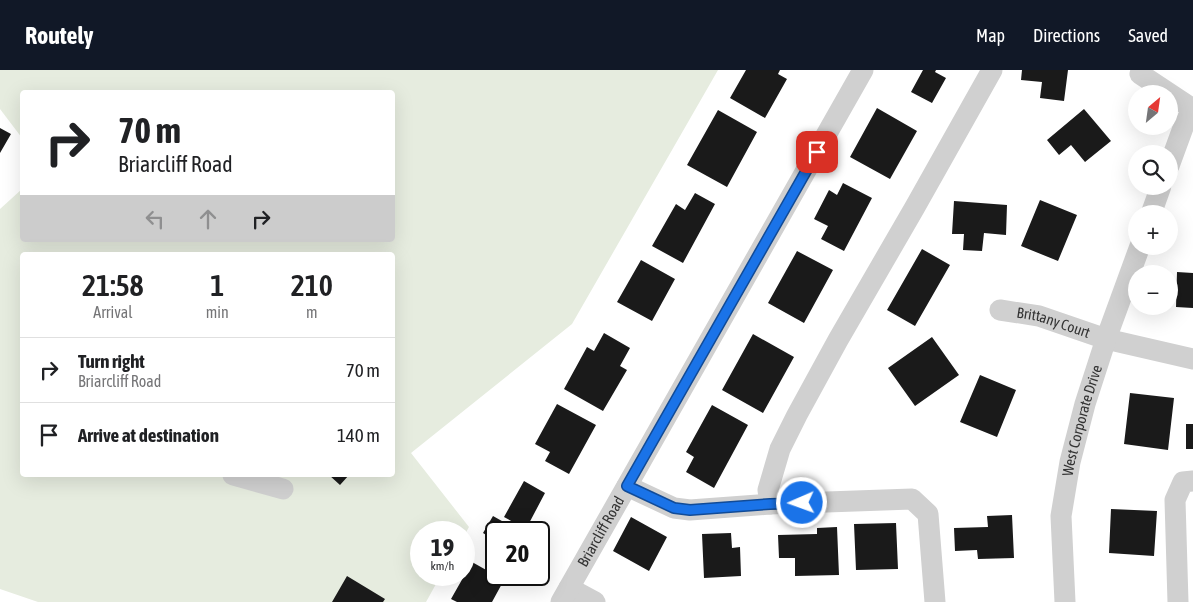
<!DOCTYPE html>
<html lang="en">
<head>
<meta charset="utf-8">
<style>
  body { margin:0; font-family:"Asap Condensed",sans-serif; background:#f2f2f2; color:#202124; height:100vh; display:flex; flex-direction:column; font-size:19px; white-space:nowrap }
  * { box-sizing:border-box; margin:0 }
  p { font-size:16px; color:#757577 }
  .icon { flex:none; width:28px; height:28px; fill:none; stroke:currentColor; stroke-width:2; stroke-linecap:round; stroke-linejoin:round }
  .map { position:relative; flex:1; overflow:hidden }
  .side { position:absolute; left:20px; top:182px; width:375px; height:225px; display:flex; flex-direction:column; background:#fff; border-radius:5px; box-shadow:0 5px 20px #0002 }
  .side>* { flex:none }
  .top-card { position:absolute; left:20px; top:20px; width:375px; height:152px; border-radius:5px; box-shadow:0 5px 20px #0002; background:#fff; color:#202124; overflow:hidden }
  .needle { width:32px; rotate:29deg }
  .controls { position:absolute; left:1128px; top:15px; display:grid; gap:10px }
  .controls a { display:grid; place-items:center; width:50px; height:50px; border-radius:50%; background:#fff; box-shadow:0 5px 20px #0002; font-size:25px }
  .speed { position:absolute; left:410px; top:451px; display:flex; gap:10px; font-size:25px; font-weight:700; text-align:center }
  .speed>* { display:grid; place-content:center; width:65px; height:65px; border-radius:50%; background:#fff; box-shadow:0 5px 20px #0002; line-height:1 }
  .speed small { font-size:12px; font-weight:400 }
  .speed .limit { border:2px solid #111; border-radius:8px; background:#fff; color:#111 }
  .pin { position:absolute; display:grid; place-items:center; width:42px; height:42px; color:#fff; margin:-21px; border-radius:10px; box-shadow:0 2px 8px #0006 }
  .me { position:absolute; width:55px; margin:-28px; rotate:268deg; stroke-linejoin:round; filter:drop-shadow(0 0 4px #0008) }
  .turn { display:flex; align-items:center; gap:18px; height:105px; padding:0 15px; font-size:22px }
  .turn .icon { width:65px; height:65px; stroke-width:2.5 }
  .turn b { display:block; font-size:35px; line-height:42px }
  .lanes { display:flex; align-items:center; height:48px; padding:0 15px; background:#0003; justify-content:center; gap:25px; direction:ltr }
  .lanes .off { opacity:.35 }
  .eta { display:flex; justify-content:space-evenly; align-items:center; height:85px; text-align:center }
  .eta b { font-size:30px; font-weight:600; line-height:35px }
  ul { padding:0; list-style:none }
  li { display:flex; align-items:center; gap:15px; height:65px; padding:0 15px; border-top:1px solid #e0e0e0 }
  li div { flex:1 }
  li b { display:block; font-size:19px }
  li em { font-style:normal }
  header { display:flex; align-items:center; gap:30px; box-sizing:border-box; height:70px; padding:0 25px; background:#111827; color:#fff }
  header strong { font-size:24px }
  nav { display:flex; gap:28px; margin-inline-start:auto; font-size:18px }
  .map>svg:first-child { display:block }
  .green { fill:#e6ecdf; fill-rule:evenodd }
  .building { fill:#1a1a1a }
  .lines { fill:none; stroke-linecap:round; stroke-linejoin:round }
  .minor { stroke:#d0d0d0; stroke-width:21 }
  .route-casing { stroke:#114b97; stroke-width:12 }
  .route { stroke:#1a73e8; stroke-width:9 }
  .labels { text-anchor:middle; stroke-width:5; stroke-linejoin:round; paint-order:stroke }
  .street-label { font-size:15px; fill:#333; stroke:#fff }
</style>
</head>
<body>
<header>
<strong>Routely</strong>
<nav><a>Map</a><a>Directions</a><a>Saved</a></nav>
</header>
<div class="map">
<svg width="1193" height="532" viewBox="0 0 1193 532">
  <rect width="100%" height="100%" fill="#fff"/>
  <path class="green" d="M 0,0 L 718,0 L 572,254 L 411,383 L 469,457 L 464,466 L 464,462 L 421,462 L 421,505 L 441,505 L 426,532 L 38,532 L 0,519 L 0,139 L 22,119 L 22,170 L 392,170 L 392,22 L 22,22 L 22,68 L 0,39 ZM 22,185 L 392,185 L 392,405 L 22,405 Z"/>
  <path class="building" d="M 746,0 L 780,0 L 778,4 L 787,9 L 765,48 L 730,28 Z
    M 923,0 L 936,0 L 935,2 L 946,8 L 932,33 L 911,22 Z
    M 1022,0 L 1068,0 L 1064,31 L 1040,28 L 1042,12 L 1021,10 Z
    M 877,38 L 917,61 L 890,109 L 850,87 Z
    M 1084,39 L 1111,71 L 1085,92 L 1071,75 L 1059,85 L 1047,70 Z
    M 718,40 L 757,62 L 727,117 L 687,95 Z
    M 0,58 L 11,64 L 0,83 Z
    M 843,113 L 872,128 L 844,181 L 821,169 L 828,156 L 814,149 L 829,120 L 837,125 Z
    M 695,123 L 715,134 L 683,193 L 652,176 L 676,134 L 685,140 Z
    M 1040,130 L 1077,145 L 1058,191 L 1021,176 Z
    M 954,131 L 1007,135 L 1006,165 L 984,163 L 982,181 L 963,180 L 964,164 L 952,164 Z
    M 922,179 L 950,195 L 915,256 L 887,240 Z
    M 797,181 L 833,200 L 804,253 L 768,233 Z
    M 641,190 L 675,209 L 652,251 L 617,232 Z
    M 1177,202 L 1193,203 L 1193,238 L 1176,237 Z
    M 604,263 L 630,278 L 620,296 L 627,300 L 603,341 L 564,319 L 587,277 L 594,281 Z
    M 753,264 L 794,287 L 763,343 L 722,320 Z
    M 932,267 L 959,305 L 915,336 L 888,298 Z
    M 980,305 L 1016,320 L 997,367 L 960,352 Z
    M 1130,323 L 1174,328 L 1168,380 L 1124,374 Z
    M 557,334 L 596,355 L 569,404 L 545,391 L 550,382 L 535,374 Z
    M 712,335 L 748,355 L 714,418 L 686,402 L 694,387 L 686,382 Z
    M 1186,354 L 1193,354 L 1193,379 L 1186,379 Z
    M 329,405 L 349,405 L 340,415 Z
    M 524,411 L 545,423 L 526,459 L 504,447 Z
    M 1111,439 L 1157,441 L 1154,486 L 1109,483 Z
    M 1012,445 L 1014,488 L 978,489 L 977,480 L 955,481 L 954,458 L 988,457 L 987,446 Z
    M 493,446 L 509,455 L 505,462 L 496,462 L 496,471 L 483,463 Z
    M 631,447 L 667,467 L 649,501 L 613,481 Z
    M 896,453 L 898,499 L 856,500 L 854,454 Z
    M 837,457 L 839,505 L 795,506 L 795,488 L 779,488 L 778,465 L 817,464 L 817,458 Z
    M 731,463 L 732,478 L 740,477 L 741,506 L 704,508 L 702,464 Z
    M 472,492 L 504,510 L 492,532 L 457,532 L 451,529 Z
    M 347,506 L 385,529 L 383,532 L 332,532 Z"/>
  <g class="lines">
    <g class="minor">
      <path d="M 1140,4 L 1193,39"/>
      <path d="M 1169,96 L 1184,55 L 1193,38"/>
      <path d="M 1151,144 L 1161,116"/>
      <path id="s1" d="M 1000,240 L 1039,246 L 1106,269 L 1193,289"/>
      <path d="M 233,405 L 283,419"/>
      <path d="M 627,416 L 674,438 L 690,440 L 770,434 L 912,429 L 928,444 L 935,532"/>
      <path d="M 770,434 L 768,420 L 780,379 L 797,345 L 838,270 L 915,137 L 992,0"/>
      <path d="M 569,518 L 595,532"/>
      <path id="s2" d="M 561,532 L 863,0"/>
      <path id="s3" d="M 1065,532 L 1061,446 L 1070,392 L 1085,334 L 1106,269 L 1140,176"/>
      <path d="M 1178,532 L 1175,430 L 1183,412 L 1193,411"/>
    </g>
  </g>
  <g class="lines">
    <g class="route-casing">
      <path id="route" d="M 802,433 L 770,434 L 690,440 L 674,438 L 627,416 L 817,82"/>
    </g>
    <use href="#route" class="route"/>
  </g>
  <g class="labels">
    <g class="street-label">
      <text dy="5" stroke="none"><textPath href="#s1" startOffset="55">Brittany Court</textPath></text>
      <text dy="5" stroke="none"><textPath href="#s3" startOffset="184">West Corporate Drive</textPath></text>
      <text dy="5" stroke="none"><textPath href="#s2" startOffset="81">Briarcliff Road</textPath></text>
    </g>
  </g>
</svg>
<div class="controls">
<a><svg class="needle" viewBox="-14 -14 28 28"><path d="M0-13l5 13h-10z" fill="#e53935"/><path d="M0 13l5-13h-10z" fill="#757577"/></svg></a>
<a><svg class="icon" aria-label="search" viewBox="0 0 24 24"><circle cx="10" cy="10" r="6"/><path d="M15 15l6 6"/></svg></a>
<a>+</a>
<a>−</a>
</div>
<div class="speed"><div>19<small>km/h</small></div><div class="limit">20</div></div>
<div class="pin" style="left:817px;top:82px;background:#d93025"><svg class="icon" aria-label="arrive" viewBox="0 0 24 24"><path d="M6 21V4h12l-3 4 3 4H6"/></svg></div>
<svg class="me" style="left:802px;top:433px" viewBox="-20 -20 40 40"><circle r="17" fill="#1a73e8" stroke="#fff" stroke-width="3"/><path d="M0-11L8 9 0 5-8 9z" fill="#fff"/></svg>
<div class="top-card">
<div class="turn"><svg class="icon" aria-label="right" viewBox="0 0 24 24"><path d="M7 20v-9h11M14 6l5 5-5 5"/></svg><div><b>70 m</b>Briarcliff Road</div></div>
<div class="lanes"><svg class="icon off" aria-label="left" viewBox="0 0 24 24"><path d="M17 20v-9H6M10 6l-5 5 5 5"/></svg><svg class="icon off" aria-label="ahead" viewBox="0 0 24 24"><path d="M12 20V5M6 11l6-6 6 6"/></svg><svg class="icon" aria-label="right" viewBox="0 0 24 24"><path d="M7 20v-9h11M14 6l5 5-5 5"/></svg></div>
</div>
<section class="side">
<div class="eta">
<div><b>21:58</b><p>Arrival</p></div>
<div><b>1</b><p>min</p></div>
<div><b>210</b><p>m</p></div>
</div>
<ul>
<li><svg class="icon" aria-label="right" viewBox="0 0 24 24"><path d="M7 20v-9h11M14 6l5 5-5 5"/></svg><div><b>Turn right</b><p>Briarcliff Road</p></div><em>70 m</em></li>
<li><svg class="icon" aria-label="arrive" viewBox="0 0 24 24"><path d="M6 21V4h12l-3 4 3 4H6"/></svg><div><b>Arrive at destination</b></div><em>140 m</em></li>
</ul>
</section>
</div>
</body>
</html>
